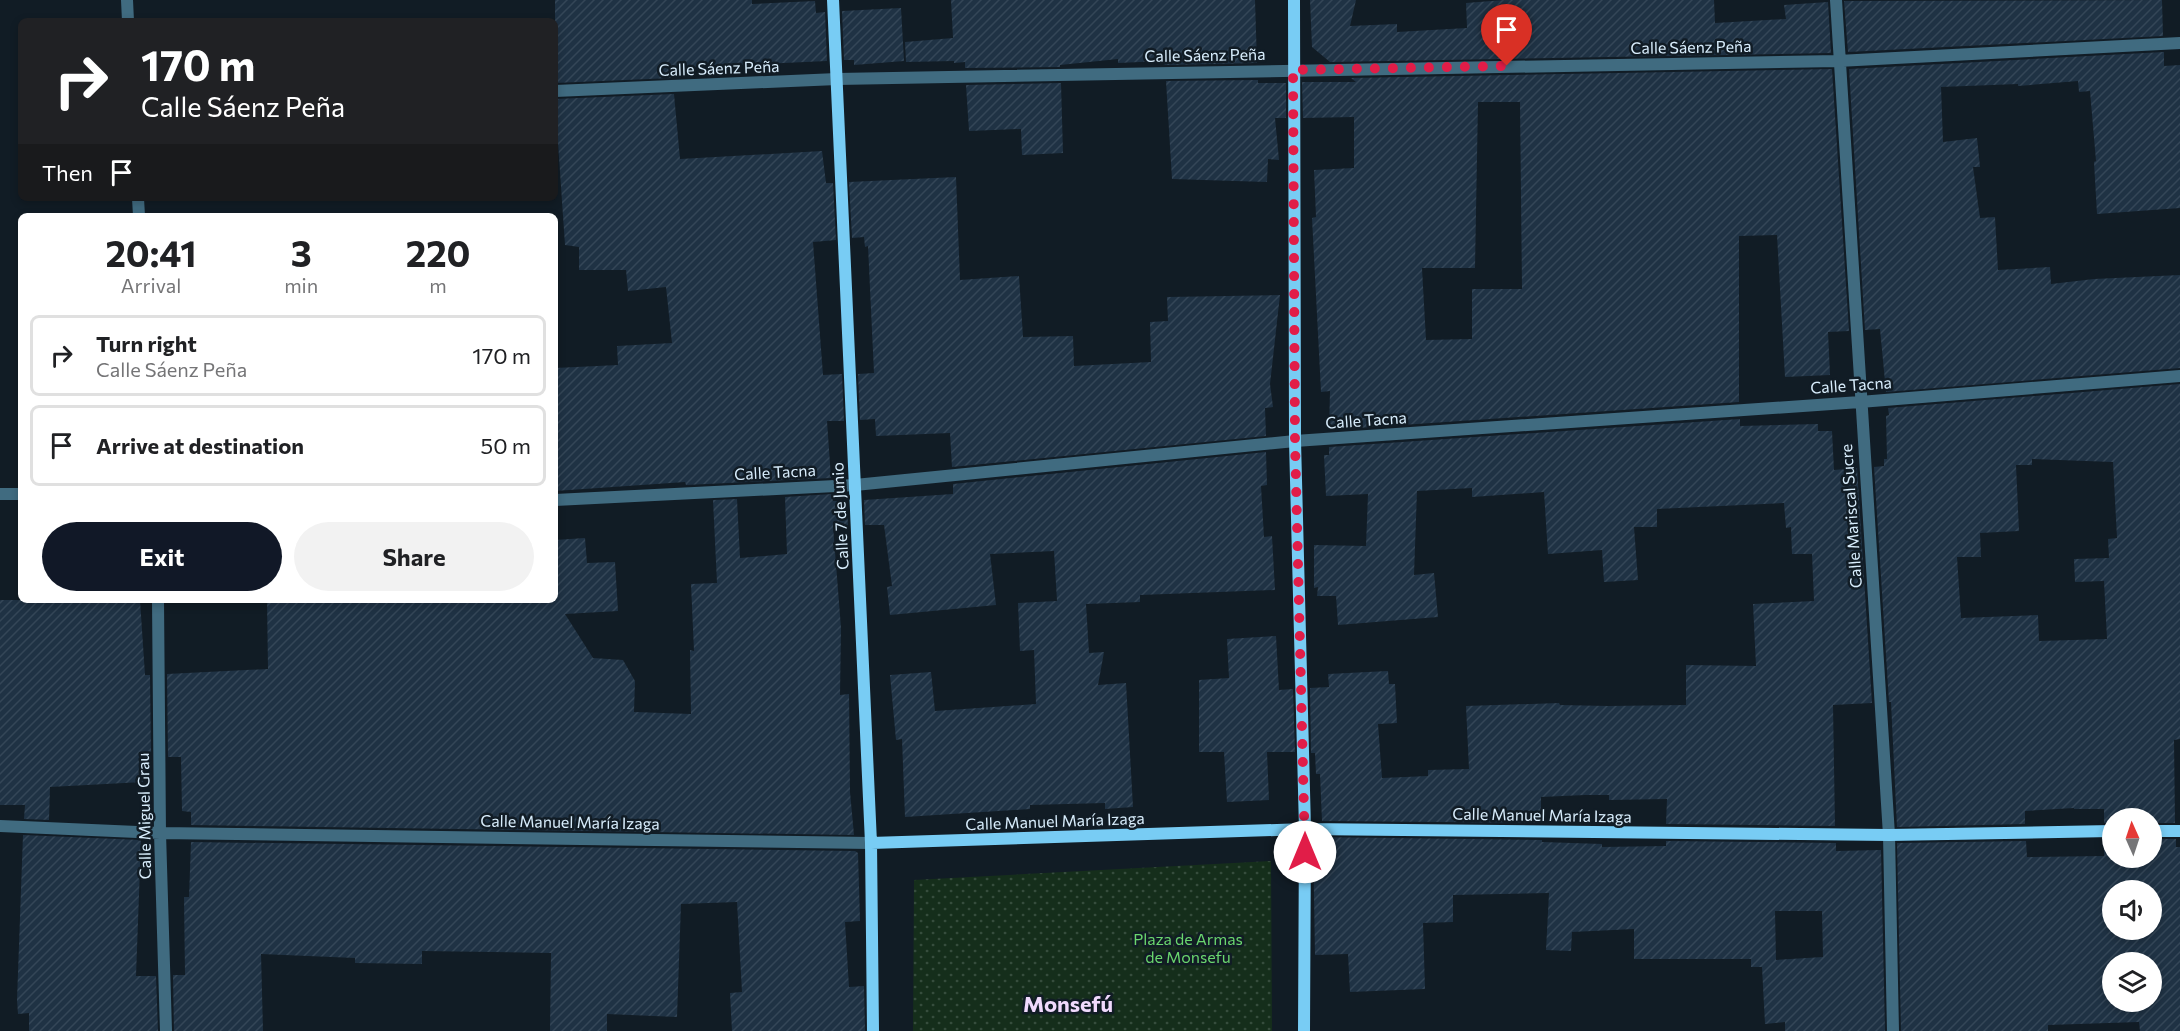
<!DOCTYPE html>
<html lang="en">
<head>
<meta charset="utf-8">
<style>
  body { margin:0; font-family:Commissioner,sans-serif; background:#f2f2f2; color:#202124; height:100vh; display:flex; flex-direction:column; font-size:22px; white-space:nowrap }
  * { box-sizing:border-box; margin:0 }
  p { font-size:20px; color:#757577 }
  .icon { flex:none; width:33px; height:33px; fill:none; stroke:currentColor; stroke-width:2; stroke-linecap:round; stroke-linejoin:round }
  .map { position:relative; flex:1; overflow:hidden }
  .side { position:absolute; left:18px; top:213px; width:540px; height:390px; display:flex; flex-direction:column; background:#fff; border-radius:9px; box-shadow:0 3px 9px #0003 }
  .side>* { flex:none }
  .banner { position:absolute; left:18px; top:18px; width:540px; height:183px; border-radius:9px; box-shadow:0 3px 9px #0003; background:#202124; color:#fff; overflow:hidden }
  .needle { width:39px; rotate:357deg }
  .tools { position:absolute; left:2102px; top:808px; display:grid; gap:12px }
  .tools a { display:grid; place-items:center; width:60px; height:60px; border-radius:50%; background:#fff; box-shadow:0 3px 9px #0003; font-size:30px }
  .pin { position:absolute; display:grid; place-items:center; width:51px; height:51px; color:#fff; margin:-62px -26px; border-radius:50% 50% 50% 0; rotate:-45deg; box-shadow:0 0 6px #0007 }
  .pin .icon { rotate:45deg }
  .me { position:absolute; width:66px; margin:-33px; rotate:0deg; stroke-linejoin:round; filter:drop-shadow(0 0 4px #0008) }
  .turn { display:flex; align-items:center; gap:21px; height:126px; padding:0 24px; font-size:27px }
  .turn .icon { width:78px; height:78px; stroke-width:2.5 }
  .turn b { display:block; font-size:42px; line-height:51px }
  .then { display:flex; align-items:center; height:57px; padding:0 24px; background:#0003; gap:12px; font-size:22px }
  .eta { display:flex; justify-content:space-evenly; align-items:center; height:102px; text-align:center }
  .eta b { font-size:36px; font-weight:700; line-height:42px }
  .button { display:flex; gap:12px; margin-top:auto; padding:12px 24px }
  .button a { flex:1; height:69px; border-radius:36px; background:#111827; color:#fff; font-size:24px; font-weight:700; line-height:69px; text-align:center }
  .button a+a { background:#f2f2f2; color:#202124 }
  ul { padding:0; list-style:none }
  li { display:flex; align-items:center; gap:18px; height:81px; margin:0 12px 9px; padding:0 12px; border:3px solid #e0e0e0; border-radius:9px }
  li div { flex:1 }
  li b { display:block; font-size:22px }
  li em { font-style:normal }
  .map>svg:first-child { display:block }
  .park { fill:url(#park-dots) }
  .building { fill:url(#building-hatch); fill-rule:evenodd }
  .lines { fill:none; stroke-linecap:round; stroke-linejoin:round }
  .street { stroke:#406b80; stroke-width:12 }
  .secondary { stroke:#78ccf4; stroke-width:12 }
  .route { stroke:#e11d48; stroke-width:10; stroke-dasharray:0 18 }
  .labels { text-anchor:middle; stroke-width:5; stroke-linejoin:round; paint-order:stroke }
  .street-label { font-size:16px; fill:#d8edfc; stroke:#111c25 }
  .park-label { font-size:16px; fill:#6ad66e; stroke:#111c25 }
  .district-label { font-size:22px; font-weight:bold; fill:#f0dafc; stroke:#111c25 }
</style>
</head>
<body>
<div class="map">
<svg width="2180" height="1031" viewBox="0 0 2180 1031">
  <defs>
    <pattern id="park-dots" width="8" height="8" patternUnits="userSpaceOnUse" patternTransform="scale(1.5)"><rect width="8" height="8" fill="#152e1b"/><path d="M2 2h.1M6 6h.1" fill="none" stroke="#364d3d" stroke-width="1.8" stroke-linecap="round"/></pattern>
    <pattern id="building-hatch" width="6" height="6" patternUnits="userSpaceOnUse" patternTransform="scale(1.5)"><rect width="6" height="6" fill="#1f3244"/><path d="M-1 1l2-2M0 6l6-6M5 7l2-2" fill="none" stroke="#344657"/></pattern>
  </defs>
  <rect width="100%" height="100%" fill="#111c25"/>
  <path class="park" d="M 1271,861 L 1272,1031 L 913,1031 L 914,880 Z"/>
  <path class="building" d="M 555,0 L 752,0 L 752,4 L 815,1 L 816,13 L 825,12 L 827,61 L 671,68 L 672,78 L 555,83 Z
    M 951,0 L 1255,0 L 1257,63 L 1165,65 L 1162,61 L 1118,63 L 1118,59 L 1060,65 L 1060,67 L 965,68 L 965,62 L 954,63 L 954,61 L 906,62 L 905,42 L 953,38 Z
    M 1310,0 L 1356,0 L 1350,26 L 1397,24 L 1397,32 L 1467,28 L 1466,3 L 1504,0 L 1714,0 L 1715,23 L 1786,19 L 1784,5 L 1828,2 L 1831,53 L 1330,62 L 1312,47 Z
    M 2162,0 L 2163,36 L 1848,52 L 1844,1 Z
    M 901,8 L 904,61 L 854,65 L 854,60 L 844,60 L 842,11 Z
    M 2164,52 L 2164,66 L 2180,65 L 2180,208 L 2097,214 L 2094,162 L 2096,161 L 2090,91 L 2079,92 L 2078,81 L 2018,86 L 2018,84 L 1941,87 L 1943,142 L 1977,138 L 1980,167 L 1973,167 L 1980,218 L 1995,217 L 1998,270 L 2050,267 L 2051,284 L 2094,279 L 2180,275 L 2180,368 L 1886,392 L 1880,329 L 1865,330 L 1849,69 Z
    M 1832,69 L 1849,331 L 1828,332 L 1830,375 L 1785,377 L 1777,235 L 1739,236 L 1739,402 L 1329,430 L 1330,391 L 1321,392 L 1312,218 L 1316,217 L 1314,170 L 1354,168 L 1354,117 L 1303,118 L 1302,82 L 1356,82 L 1351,78 ZM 1478,102 L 1520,102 L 1522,289 L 1472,289 L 1472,339 L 1426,340 L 1422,268 L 1475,268 Z
    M 1258,80 L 1258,83 L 1286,83 L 1286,118 L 1275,118 L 1279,160 L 1268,159 L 1267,182 L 1172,179 L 1166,81 Z
    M 1061,83 L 1063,153 L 1022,155 L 1021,129 L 969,131 L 966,85 Z
    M 674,94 L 680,159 L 822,151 L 826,183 L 833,183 L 836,240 L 813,242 L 823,375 L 842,374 L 844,421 L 827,421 L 831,478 L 686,485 L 685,482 L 555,491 L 555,368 L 618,365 L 617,346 L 672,343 L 666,287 L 628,291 L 626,270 L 579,270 L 579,247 L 565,245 L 555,99 Z
    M 956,177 L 960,280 L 1019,276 L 1023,337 L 1073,336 L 1074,366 L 1151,362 L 1150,322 L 1168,321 L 1167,297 L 1280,295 L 1270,384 L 1273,407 L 1265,408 L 1266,436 L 952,467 L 950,433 L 876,436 L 875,419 L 860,420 L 858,374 L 874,373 L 868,246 L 865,247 L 864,237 L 852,238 L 849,182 Z
    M 2180,384 L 2180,739 L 2174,740 L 2175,823 L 2151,823 L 2151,819 L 2112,819 L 2112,823 L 2104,823 L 2104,809 L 2074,809 L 2074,808 L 2025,811 L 2025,824 L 1897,827 L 1891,702 L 1889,702 L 1874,467 L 1884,466 L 1884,459 L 1887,459 L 1886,416 L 1889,415 L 1888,408 ZM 2032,459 L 2113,462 L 2117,538 L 2108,539 L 2109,558 L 2074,559 L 2075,582 L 2104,581 L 2107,639 L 2039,641 L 2038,615 L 1961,618 L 1957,557 L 1981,557 L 1980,533 L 2019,531 L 2016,465 L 2032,465 Z
    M 1740,419 L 1740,426 L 1818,424 L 1818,431 L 1832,431 L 1834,470 L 1857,468 L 1872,703 L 1833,705 L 1835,826 L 1666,824 L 1667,799 L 1609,800 L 1609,795 L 1585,795 L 1541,797 L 1541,823 L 1322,821 L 1320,774 L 1316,774 L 1315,753 L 1311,753 L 1310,688 L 1329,687 L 1328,674 L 1388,671 L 1389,684 L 1395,684 L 1397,723 L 1378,724 L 1382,778 L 1428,776 L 1428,770 L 1469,769 L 1466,706 L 1559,703 L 1560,705 L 1608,706 L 1686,705 L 1686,665 L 1756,666 L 1753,604 L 1814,601 L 1812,554 L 1792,554 L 1791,527 L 1786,528 L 1784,503 L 1657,509 L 1657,527 L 1634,527 L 1638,580 L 1604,582 L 1602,550 L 1548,554 L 1544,492 L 1472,497 L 1472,488 L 1417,491 L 1414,575 L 1434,573 L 1438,617 L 1338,625 L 1336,596 L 1317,596 L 1318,587 L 1314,588 L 1314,545 L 1366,546 L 1368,494 L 1326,496 L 1324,455 L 1329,455 L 1329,447 Z
    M 1266,452 L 1267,485 L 1261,486 L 1264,537 L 1272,536 L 1275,590 L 1140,595 L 1140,602 L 1086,604 L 1089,653 L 1104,652 L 1098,685 L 1126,683 L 1133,807 L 1105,809 L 1105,803 L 1030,805 L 1030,809 L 905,817 L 902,739 L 896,740 L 890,675 L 931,672 L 935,711 L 1036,704 L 1034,650 L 1020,651 L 1018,603 L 1057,601 L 1054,551 L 990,554 L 996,605 L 890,615 L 887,587 L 892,586 L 884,525 L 865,525 L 864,500 L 953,494 L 953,484 Z
    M 832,494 L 833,501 L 847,501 L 848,526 L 833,526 L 841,628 L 840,695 L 849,694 L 850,792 L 854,835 L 191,825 L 191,812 L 182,811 L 181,757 L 168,757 L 167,674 L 268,669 L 267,600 L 555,600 L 555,540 L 585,538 L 587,563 L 615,562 L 618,611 L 565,614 L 593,658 L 623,660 L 635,681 L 634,712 L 691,714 L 690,650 L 694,651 L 691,584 L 717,583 L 713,500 L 737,499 L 740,558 L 787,554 L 785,497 Z
    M 0,600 L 140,600 L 145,675 L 150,675 L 151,757 L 143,757 L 143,782 L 50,787 L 49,820 L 24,819 L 25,805 L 0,805 Z
    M 1276,636 L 1279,690 L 1293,689 L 1295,752 L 1267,752 L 1269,800 L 1227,802 L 1224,752 L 1199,752 L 1199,680 L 1229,678 L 1227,639 Z
    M 23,835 L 141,840 L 136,976 L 156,976 L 158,1031 L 29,1031 L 29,1013 L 18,1014 L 17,1000 Z
    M 1313,837 L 1542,840 L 1542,842 L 1602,844 L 1602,847 L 1666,846 L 1666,841 L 1836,843 L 1836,851 L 1881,850 L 1885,1031 L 1785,1031 L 1785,1022 L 1765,1024 L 1762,967 L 1751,967 L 1751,959 L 1634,959 L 1634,929 L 1572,932 L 1571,951 L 1546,950 L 1549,893 L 1453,895 L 1453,922 L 1423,923 L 1425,989 L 1350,992 L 1348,954 L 1315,955 ZM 1775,911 L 1822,911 L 1823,957 L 1776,960 Z
    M 2104,839 L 2112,839 L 2112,858 L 2151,858 L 2151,839 L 2176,839 L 2176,847 L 2180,847 L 2180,1031 L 2140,1031 L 2139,1022 L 2048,1025 L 2048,1031 L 1901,1031 L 1897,843 L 2026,841 L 2027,857 L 2104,856 ZM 2112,891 L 2151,891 L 2151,930 L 2112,930 ZM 2112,963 L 2151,963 L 2151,1002 L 2112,1002 Z
    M 191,842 L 855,851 L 858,853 L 860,921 L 845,922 L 849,987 L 864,986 L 865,1031 L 732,1031 L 730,993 L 742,992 L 737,902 L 681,904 L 677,1017 L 607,1014 L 607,1031 L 550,1031 L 551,953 L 422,951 L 422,964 L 355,963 L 355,958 L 261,954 L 263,1031 L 174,1031 L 173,975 L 185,975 L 184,897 L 189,897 Z"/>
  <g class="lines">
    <path class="street" d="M 127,0 L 128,21
      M 1836,0 L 1889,835 L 1893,1031
      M 555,91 L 837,79 L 1838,61 L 2180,43
      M 138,198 L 139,216
      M 0,494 L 21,494
      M 555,500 L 855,485 L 1295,441 L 1860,402 L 2180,376
      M 158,600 L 160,833 L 166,1031
      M 0,826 L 160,833 L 871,843"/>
    <path class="secondary" d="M 833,0 L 871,843 L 873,1031
      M 1294,0 L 1295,441 L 1305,829 L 1304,1031
      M 2151,831 L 2180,831
      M 871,843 L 1305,829 L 1889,835 L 2112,831"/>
  </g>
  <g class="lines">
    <path class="route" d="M 1305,852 L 1295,441 L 1293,70 L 1507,66"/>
  </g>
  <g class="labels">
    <g class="street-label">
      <text transform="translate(1691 47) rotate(-1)" y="6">Calle Sáenz Peña</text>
      <text transform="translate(1205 55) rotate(-1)" y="6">Calle Sáenz Peña</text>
      <text transform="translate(719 68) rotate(-2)" y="6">Calle Sáenz Peña</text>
      <text transform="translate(1851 385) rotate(-4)" y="6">Calle Tacna</text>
      <text transform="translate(1366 420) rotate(-4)" y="6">Calle Tacna</text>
      <text transform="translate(775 472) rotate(-3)" y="6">Calle Tacna</text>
      <text transform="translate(840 516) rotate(-93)" y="6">Calle 7 de Junio</text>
      <text transform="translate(1851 516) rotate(-94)" y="6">Calle Mariscal Sucre</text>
      <text transform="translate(1542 815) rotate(1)" y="6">Calle Manuel María Izaga</text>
      <text transform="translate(144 816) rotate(-91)" y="6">Calle Miguel Grau</text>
      <text transform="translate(1055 821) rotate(-2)" y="6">Calle Manuel María Izaga</text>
      <text transform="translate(570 822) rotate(1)" y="6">Calle Manuel María Izaga</text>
    </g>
    <g class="park-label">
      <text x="1188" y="945">Plaza de Armas<tspan x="1188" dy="18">de Monsefu</tspan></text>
    </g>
    <g class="district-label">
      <text x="1068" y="1012">Monsefú</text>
    </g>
  </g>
</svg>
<div class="tools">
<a><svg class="needle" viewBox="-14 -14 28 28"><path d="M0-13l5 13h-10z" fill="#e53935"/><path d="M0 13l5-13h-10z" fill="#757577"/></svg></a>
<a><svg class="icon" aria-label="sound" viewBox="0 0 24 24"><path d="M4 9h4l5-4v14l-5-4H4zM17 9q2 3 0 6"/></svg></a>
<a><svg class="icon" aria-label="layers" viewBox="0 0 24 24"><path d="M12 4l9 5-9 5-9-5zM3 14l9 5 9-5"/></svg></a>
</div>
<div class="pin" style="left:1507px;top:66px;background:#d93025"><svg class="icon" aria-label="arrive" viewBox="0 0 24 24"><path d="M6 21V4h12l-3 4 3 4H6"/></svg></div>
<svg class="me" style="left:1305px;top:852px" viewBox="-20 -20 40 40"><circle r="19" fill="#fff"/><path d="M0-13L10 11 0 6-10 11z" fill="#e11d48"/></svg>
<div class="banner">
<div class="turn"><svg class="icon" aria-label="right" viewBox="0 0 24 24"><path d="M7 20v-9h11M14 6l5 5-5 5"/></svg><div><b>170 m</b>Calle Sáenz Peña</div></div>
<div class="then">Then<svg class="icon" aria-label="arrive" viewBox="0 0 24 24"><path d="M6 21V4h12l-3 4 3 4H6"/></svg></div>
</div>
<section class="side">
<div class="eta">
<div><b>20:41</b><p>Arrival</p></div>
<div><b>3</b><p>min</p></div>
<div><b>220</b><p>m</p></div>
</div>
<ul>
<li><svg class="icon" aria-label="right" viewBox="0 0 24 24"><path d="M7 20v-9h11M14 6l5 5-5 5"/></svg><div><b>Turn right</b><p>Calle Sáenz Peña</p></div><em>170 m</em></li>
<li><svg class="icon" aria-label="arrive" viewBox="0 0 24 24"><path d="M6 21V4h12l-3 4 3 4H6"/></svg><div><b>Arrive at destination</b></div><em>50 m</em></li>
</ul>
<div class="button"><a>Exit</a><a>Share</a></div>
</section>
</div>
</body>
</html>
